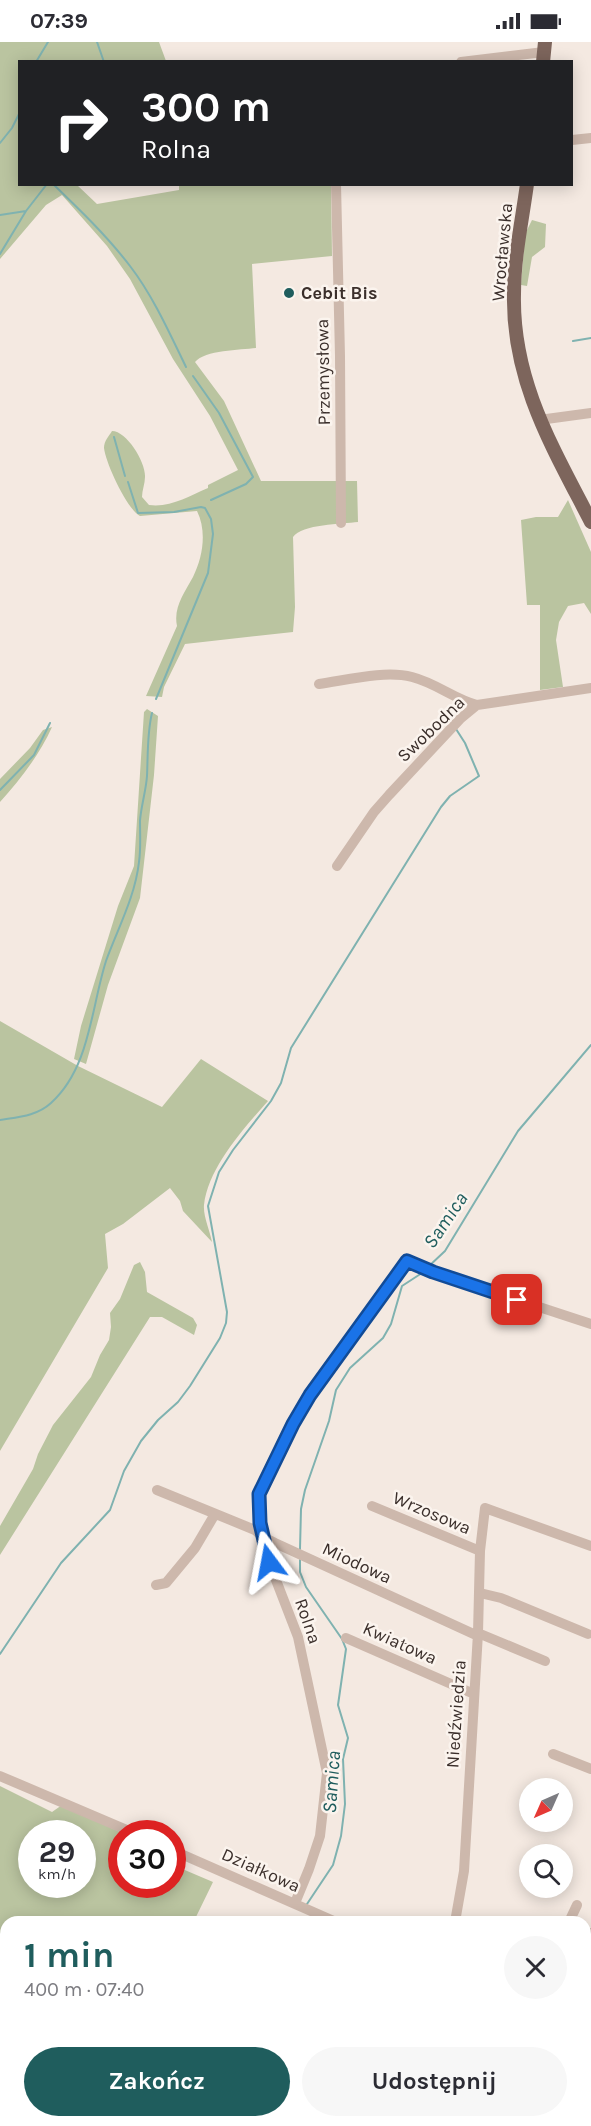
<!DOCTYPE html>
<html lang="pl">
<head>
<meta charset="utf-8">
<style>
  body { margin:0; font-family:Karla,sans-serif; background:#f7f7f7; color:#2b2b33; height:100vh; display:flex; flex-direction:column; font-size:22px; white-space:nowrap }
  * { box-sizing:border-box; margin:0 }
  p { font-size:20px; color:#7c7c81 }
  .icon { flex:none; width:33px; height:33px; fill:none; stroke:currentColor; stroke-width:2; stroke-linecap:round; stroke-linejoin:round }
  .map { position:relative; flex:1; overflow:hidden }
  .drawer { position:absolute; left:0px; top:1874px; width:591px; height:212px; display:flex; flex-direction:column; background:#fff; border-radius:18px 18px 0 0; box-shadow:0 3px 15px #0003 }
  .drawer>* { flex:none }
  .guide { position:absolute; left:18px; top:18px; width:555px; height:126px; border-radius:0px; box-shadow:0 3px 15px #0003; background:#202124; color:#fff; overflow:hidden }
  .needle { width:39px; rotate:225deg }
  .buttons { position:absolute; left:519px; top:1736px; display:grid; gap:12px }
  .buttons a { display:grid; place-items:center; width:54px; height:54px; border-radius:50%; background:#fff; box-shadow:0 3px 15px #0003; font-size:30px }
  .speed { position:absolute; left:18px; top:1778px; display:flex; gap:12px; font-size:30px; font-weight:700; text-align:center }
  .speed>* { display:grid; place-content:center; width:78px; height:78px; border-radius:50%; background:#fff; box-shadow:0 3px 15px #0003; line-height:1 }
  .speed small { font-size:15px; font-weight:400 }
  .speed .limit { border:9px solid #d22; background:#fff; color:#111 }
  .pin { position:absolute; display:grid; place-items:center; width:51px; height:51px; color:#fff; margin:-26px; border-radius:12px; box-shadow:0 3px 9px #0006 }
  .me { position:absolute; width:66px; margin:-33px; rotate:347deg; stroke-linejoin:round; filter:drop-shadow(0 0 4px #0008) }
  .turn { display:flex; align-items:center; gap:21px; height:126px; padding:0 24px; font-size:27px }
  .turn .icon { width:78px; height:78px; stroke-width:2.5 }
  .turn b { display:block; font-size:42px; line-height:51px }
  .round { display:grid; place-items:center; flex:none; width:63px; height:63px; border-radius:32px; background:#f7f7f7 }
  .head { display:flex; align-items:center; justify-content:space-between; height:102px; padding:0 24px }
  h1 { font-size:36px; font-weight:700; line-height:45px; color:#1f5d5d }
  .action { display:flex; gap:12px; margin-top:auto; padding:12px 24px }
  .action a { flex:1; height:69px; border-radius:36px; background:#1f5d5d; color:#fff; font-size:24px; font-weight:700; line-height:69px; text-align:center }
  .action a+a { background:#f7f7f7; color:#2b2b33 }
  .status { display:flex; justify-content:space-between; align-items:center; height:42px; padding:0 30px; background:#fff; direction:ltr }
  .status svg { height:16px; fill:currentColor }
  .map>svg:first-child { display:block }
  .green { fill:#bac4a0; fill-rule:evenodd }
  .lines { fill:none; stroke-linecap:round; stroke-linejoin:round }
  .stream { stroke:#7fb2b0; stroke-width:2 }
  .minor { stroke:#cdb8ac; stroke-width:10 }
  .major { stroke:#7d655c; stroke-width:14 }
  .route-casing { stroke:#114b97; stroke-width:15 }
  .route { stroke:#1a73e8; stroke-width:10 }
  .poi-dot { fill:#1f5d5d; stroke:#fbf4ee; stroke-width:2 }
  .labels { text-anchor:middle; stroke-width:5; stroke-linejoin:round; paint-order:stroke }
  .street-label { font-size:18px; fill:#3b2f2b; stroke:#fbf4ee }
  .poi-label { font-size:18px; font-weight:bold; fill:#3b2f2b; stroke:#fbf4ee; text-anchor:start }
  .water-label { font-size:20px; font-style:italic; fill:#1f5d5d; stroke:#fbf4ee }
</style>
</head>
<body>
<div class="status"><b>07:39</b><svg viewBox="0 0 49 12"><path d="M0 12V9h3v3zM5 12V6h3v6zM10 12V3h3v9zM15 12V0h3v12zM26 1h20v11H26zM47 4h2v5h-2z"/></svg></div>
<div class="map">
<svg width="591" height="2084" viewBox="0 0 591 2084">
  <rect width="100%" height="100%" fill="#f4e9e1"/>
  <path class="green" d="M 0,0 L 159,0 L 166,19 L 20,20 L 20,142 L 77,143 L 97,162 L 179,148 L 179,143 L 331,143 L 332,214 L 252,222 L 256,306 C 240,308 205,308 195,320 L 224,359 L 261,439 L 357,439 L 358,480 C 342,482 302,482 293,495 L 295,565 L 293,590 L 185,602 L 164,645 L 162,655 L 146,654 L 177,584 C 173,565 185,550 193,535 C 203,515 207,489 197,469 L 140,474 C 127,467 106,422 104,406 C 104,399 109,394 112,389 C 127,389 146,421 145,435 C 145,442 142,448 142,455 L 149,463 C 170,466 189,454 208,446 L 208,443 L 238,428 L 210,374 L 173,317 L 130,237 L 107,204 L 62,153 L 46,163 L 0,217 Z
    M 532,178 L 546,182 L 545,205 L 532,215 L 527,244 L 521,243 L 525,192 Z
    M 568,458 L 591,510 L 591,572 L 584,561 L 568,564 L 559,580 L 556,598 L 563,645 L 540,648 L 540,563 L 527,563 L 521,478 L 536,475 L 558,475 Z
    M 147,667 L 158,674 L 154,733 L 140,856 L 108,943 L 86,1022 L 74,1017 L 81,984 L 118,864 L 134,824 L 144,670 Z
    M 52,685 C 40,712 20,738 0,760 L 0,737 L 30,706 L 43,688 Z
    M 0,979 L 78,1024 L 162,1065 L 201,1017 L 268,1059 C 244,1086 208,1126 204,1163 C 203,1174 210,1189 212,1200 L 183,1169 L 180,1159 L 170,1146 L 123,1182 L 105,1192 L 108,1226 L 0,1409 Z
    M 140,1220 L 145,1230 L 147,1250 L 193,1276 L 197,1283 L 194,1293 L 162,1275 L 150,1275 L 0,1513 L 0,1484 L 33,1427 L 38,1412 L 53,1383 L 91,1335 L 100,1313 L 109,1298 L 111,1285 L 110,1271 L 120,1257 L 134,1223 Z
    M 0,1744 L 52,1770 L 62,1763 L 122,1791 L 122,1842 L 172,1842 L 173,1823 L 213,1840 L 195,1877 L 200,1879 L 6,1880 L 6,2079 L 238,2079 L 235,2084 L 0,2084 ZM 32,1791 L 82,1791 L 82,1842 L 32,1842 Z"/>
  <g class="lines">
    <path class="stream" d="M 97,0 L 104,20
      M 36,20 L 48,0
      M 0,101 L 12,86 L 20,70
      M 53,142 C 80,168 107,194 130,224 C 153,254 169,290 186,325
      M 0,173 L 26,169 L 47,142
      M 0,212 L 26,169
      M 573,299 L 591,296
      M 193,334 L 219,371 L 253,435 L 246,442 L 211,458
      M 114,395 L 125,434
      M 128,440 L 138,471 L 174,470 L 201,465 L 205,466 L 211,477 L 213,492 L 208,531 L 156,657
      M 0,748 L 34,713 L 50,681
      M 0,1078 C 18,1075 37,1074 51,1061 C 90,1026 91,966 106,919 C 118,886 135,855 139,820 C 141,806 140,793 140,779 C 141,764 146,749 147,734 C 148,713 147,691 152,671
      M 428,1225 L 445,1209 L 518,1089 L 591,1003
      M 300,1507 L 301,1467 L 305,1448 L 329,1379 L 336,1348 L 350,1326 L 383,1296 L 391,1282 L 402,1244 L 425,1229
      M 300,1518 L 300,1530 L 306,1545 L 342,1597 L 346,1607 L 338,1663 L 348,1696 L 343,1717 L 345,1762 L 341,1794 L 333,1823 L 307,1862
      M 0,1612 L 61,1521 L 110,1468 L 124,1429 L 141,1399 L 158,1378 L 178,1360 L 190,1344 L 220,1296 L 226,1281 L 227,1270 L 208,1164 L 219,1130 L 233,1108 L 271,1059 L 281,1041 L 291,1006 L 441,765 L 450,754 L 479,734 L 465,701 L 456,687
      M 298,1880 L 299,1877
      M 242,2084 L 245,2079"/>
    <path class="minor" d="M 461,20 L 544,10
      M 572,98 L 591,96
      M 336,142 L 340,314 L 341,481
      M 539,378 L 591,371
      M 319,642 C 347,638 385,628 412,635 C 436,641 454,657 477,663
      M 337,824 L 374,770 L 389,753 L 460,677 L 477,663 L 591,646
      M 157,1448 L 255,1488 L 263,1495 L 275,1501 L 478,1594
      M 372,1464 L 480,1509
      M 156,1543 L 166,1541 L 195,1506 L 215,1472
      M 480,1551 L 501,1556 L 588,1592
      M 478,1591 L 545,1619
      M 346,1596 L 474,1652
      M 553,1712 L 591,1727
      M 0,1734 L 134,1791
      M 172,1808 L 336,1880
      M 295,1861 L 309,1827 L 320,1794 L 327,1731 L 298,1595 L 269,1520 L 260,1481 L 259,1452 L 293,1382 L 310,1353 L 407,1219 L 433,1230 L 591,1282
      M 455,1880 L 464,1829 L 478,1591 L 480,1509 L 485,1466 L 591,1504
      M 569,1880 L 577,1863
      M 585,1891 L 591,1891
      M 585,1989 L 591,1991"/>
    <path class="major" d="M 543,20 L 545,0
      M 527,142 C 522,179 514,215 514,252 C 512,339 553,406 591,480"/>
  </g>
  <g class="lines">
    <g class="route-casing">
      <path id="route" d="M 269,1520 L 260,1481 L 259,1452 L 293,1382 L 310,1353 L 407,1219 L 433,1230 L 517,1258"/>
    </g>
    <use href="#route" class="route"/>
  </g>
  <circle class="poi-dot" cx="289" cy="251" r="6"/>
  <g class="labels">
    <g class="street-label">
      <text transform="translate(502 210) rotate(-85)" y="6">Wrocławska</text>
      <text transform="translate(323 330) rotate(-91)" y="6">Przemysłowa</text>
      <text transform="translate(431 687) rotate(-44)" y="6">Swobodna</text>
      <text transform="translate(432 1471) rotate(23)" y="6">Wrzosowa</text>
      <text transform="translate(357 1521) rotate(25)" y="6">Miodowa</text>
      <text transform="translate(308 1579) rotate(71)" y="6">Rolna</text>
      <text transform="translate(400 1601) rotate(24)" y="6">Kwiatowa</text>
      <text transform="translate(456 1672) rotate(-86)" y="6">Niedźwiedzia</text>
      <text transform="translate(261 1828) rotate(24)" y="6">Działkowa</text>
    </g>
    <g class="poi-label">
      <text x="301" y="257">Cebit Bis</text>
    </g>
    <g class="water-label">
      <text transform="translate(445 1178) rotate(-56)" y="7">Samica</text>
      <text transform="translate(331 1740) rotate(-86)" y="7">Samica</text>
    </g>
  </g>
</svg>
<div class="buttons">
<a><svg class="needle" viewBox="-14 -14 28 28"><path d="M0-13l5 13h-10z" fill="#e53935"/><path d="M0 13l5-13h-10z" fill="#7c7c81"/></svg></a>
<a><svg class="icon" aria-label="search" viewBox="0 0 24 24"><circle cx="10" cy="10" r="6"/><path d="M15 15l6 6"/></svg></a>
</div>
<div class="speed"><div>29<small>km/h</small></div><div class="limit">30</div></div>
<div class="pin" style="left:517px;top:1258px;background:#d93025"><svg class="icon" aria-label="arrive" viewBox="0 0 24 24"><path d="M6 21V4h12l-3 4 3 4H6"/></svg></div>
<svg class="me" style="left:269px;top:1520px" viewBox="-20 -20 40 40"><path d="M0-17L14 15 0 8-14 15z" fill="#1a73e8" stroke="#fff" stroke-width="4"/></svg>
<div class="guide">
<div class="turn"><svg class="icon" aria-label="right" viewBox="0 0 24 24"><path d="M7 20v-9h11M14 6l5 5-5 5"/></svg><div><b>300 m</b>Rolna</div></div>
</div>
<section class="drawer">
<div class="head"><div><h1>1 min</h1><p>400 m · 07:40</p></div><a class="round"><svg class="icon" aria-label="close" viewBox="0 0 24 24"><path d="M6 6l12 12M18 6L6 18"/></svg></a></div>
<div class="action"><a>Zakończ</a><a>Udostępnij</a></div>
</section>
</div>
</body>
</html>
